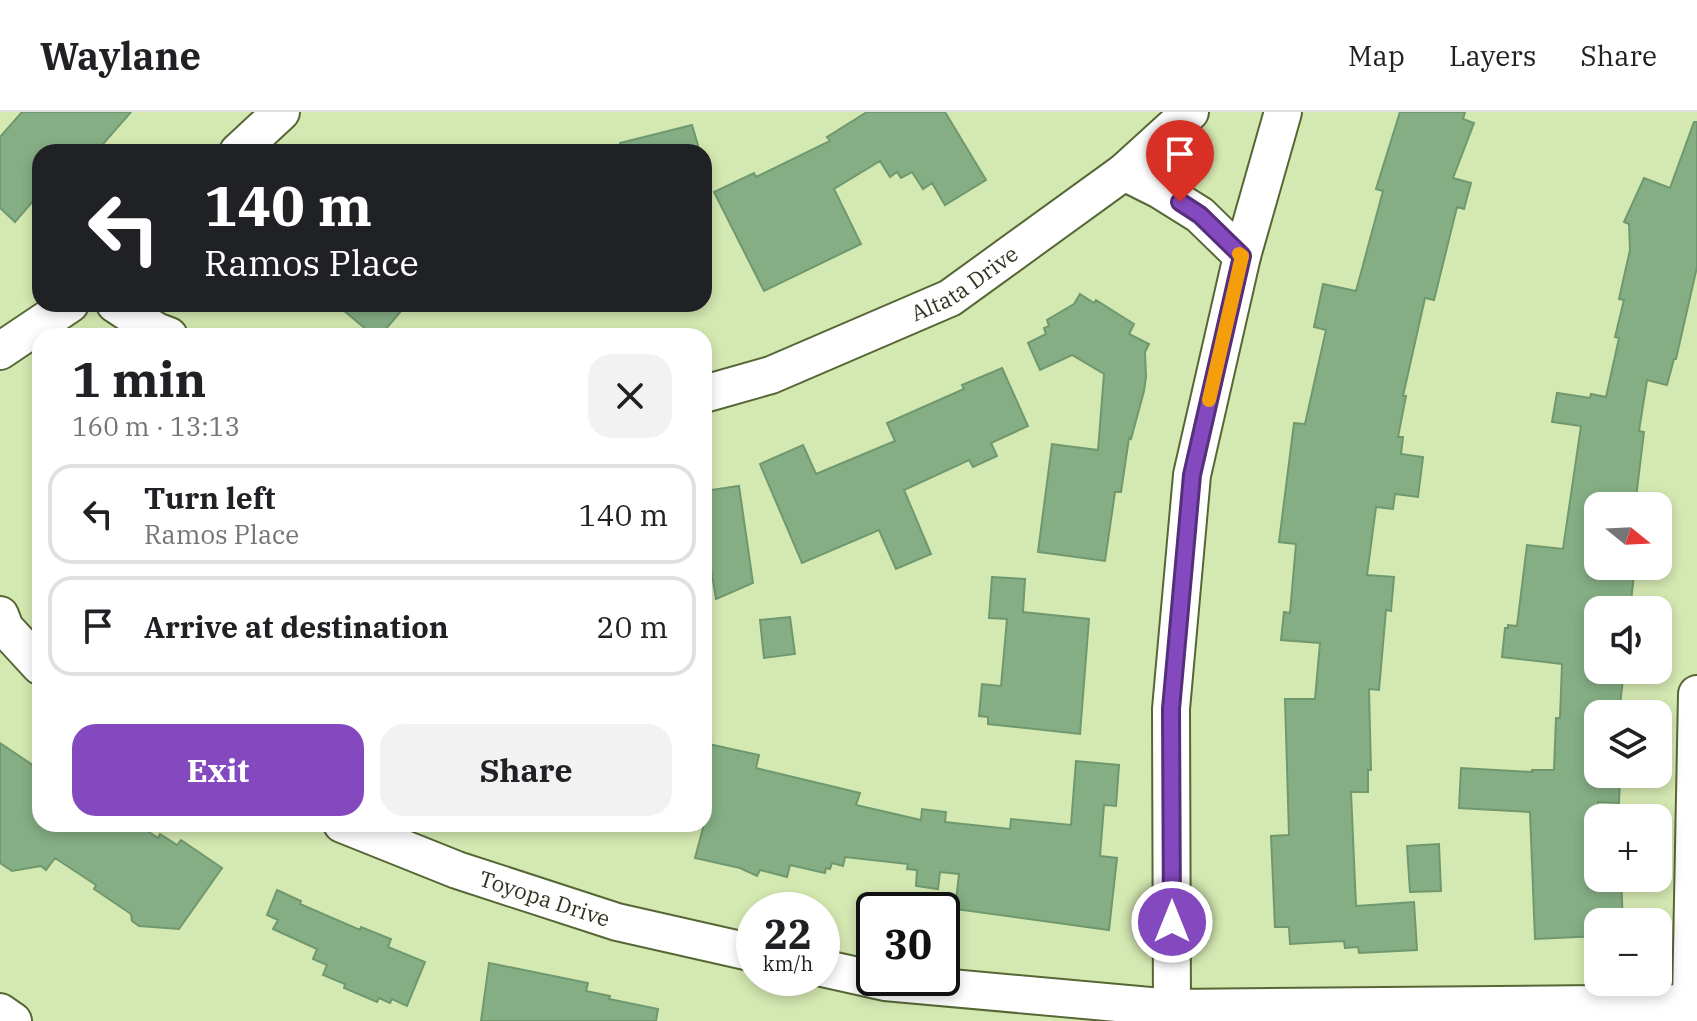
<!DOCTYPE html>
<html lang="en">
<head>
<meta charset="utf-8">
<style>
  body { margin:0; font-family:"IBM Plex Serif",serif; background:#f2f2f2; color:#202124; height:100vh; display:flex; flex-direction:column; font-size:30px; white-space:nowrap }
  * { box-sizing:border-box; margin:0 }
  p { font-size:26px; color:#757577 }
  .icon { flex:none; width:44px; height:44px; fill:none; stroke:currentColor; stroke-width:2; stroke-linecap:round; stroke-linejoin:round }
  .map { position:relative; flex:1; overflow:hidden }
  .details { position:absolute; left:32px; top:216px; width:680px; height:504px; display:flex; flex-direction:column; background:#fff; border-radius:24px; box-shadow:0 4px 12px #0003 }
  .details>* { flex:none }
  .hud { position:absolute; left:32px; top:32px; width:680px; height:168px; border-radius:24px; box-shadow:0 4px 12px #0003; background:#202124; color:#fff; overflow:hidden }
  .needle { width:52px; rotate:108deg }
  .tools { position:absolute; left:1584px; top:380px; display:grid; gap:16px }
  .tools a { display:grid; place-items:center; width:88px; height:88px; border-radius:16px; background:#fff; box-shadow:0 4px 12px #0003; font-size:40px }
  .speed { position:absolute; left:736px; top:780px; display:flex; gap:16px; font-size:40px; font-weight:700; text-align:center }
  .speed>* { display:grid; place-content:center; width:104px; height:104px; border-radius:50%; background:#fff; box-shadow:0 4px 12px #0003; line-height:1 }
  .speed small { font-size:20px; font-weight:400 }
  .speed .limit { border:4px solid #111; border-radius:12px; background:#fff; color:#111 }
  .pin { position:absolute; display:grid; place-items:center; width:68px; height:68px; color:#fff; margin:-82px -34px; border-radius:50% 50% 50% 0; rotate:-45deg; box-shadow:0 0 8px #0007 }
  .pin .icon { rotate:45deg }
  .me { position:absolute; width:88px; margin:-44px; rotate:0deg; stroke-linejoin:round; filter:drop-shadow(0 0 6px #0008) }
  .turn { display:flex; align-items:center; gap:28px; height:168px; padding:0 40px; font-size:36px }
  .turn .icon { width:104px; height:104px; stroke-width:2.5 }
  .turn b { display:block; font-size:56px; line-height:68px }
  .round { display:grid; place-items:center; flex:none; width:84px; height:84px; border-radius:24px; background:#f2f2f2 }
  .head { display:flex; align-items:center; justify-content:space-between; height:136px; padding:0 40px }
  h1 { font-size:48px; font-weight:700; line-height:60px }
  .action { display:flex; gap:16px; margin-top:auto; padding:16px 40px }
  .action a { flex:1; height:92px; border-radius:24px; background:#8549bf; color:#fff; font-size:32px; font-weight:700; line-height:92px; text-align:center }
  .action a+a { background:#f2f2f2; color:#202124 }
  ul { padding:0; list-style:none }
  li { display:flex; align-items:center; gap:24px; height:100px; margin:0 16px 12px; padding:0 24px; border:4px solid #e0e0e0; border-radius:24px }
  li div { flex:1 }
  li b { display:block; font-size:30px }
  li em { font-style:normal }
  header { display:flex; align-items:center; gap:48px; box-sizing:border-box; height:112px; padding:0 40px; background:#fff; border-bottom:2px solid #e0e0e0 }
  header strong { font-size:38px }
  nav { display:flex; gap:44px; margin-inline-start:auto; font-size:28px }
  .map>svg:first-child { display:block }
  .building { fill:#85ae84; stroke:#6f986f; stroke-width:2 }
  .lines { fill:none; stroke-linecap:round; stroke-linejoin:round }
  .street-casing { stroke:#566735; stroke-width:40 }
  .street { stroke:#fff; stroke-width:36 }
  .route-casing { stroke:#562f7c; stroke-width:20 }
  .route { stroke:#8549bf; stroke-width:14 }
  .slow { stroke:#f59e0b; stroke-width:14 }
  .labels { text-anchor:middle; stroke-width:7; stroke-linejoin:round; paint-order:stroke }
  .street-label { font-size:22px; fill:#2e3520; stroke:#fff }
</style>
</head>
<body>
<header>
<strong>Waylane</strong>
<nav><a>Map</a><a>Layers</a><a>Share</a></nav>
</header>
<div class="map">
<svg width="1697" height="909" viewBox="0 0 1697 909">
  <rect width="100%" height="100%" fill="#d4e8b1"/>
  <path class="building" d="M 22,0 L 131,0 L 96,40 L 40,40 L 40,81 L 15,110 L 0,96 L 0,25 Z
    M 867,0 L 945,0 L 986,68 L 945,93 L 932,71 L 923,77 L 912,60 L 901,66 L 897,60 L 890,65 L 880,49 L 834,77 L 861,132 L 764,179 L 714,80 L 754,61 L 756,65 L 830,29 L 827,25 Z
    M 1400,0 L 1465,0 L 1463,7 L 1474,11 L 1453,66 L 1471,71 L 1464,97 L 1457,95 L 1434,188 L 1425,186 L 1403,284 L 1406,284 L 1398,325 L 1403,325 L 1401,342 L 1423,345 L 1418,385 L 1395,382 L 1393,397 L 1376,395 L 1367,463 L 1394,465 L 1391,499 L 1386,498 L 1379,578 L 1369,577 L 1371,658 L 1368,658 L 1368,680 L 1351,680 L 1356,794 L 1414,790 L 1417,838 L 1359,841 L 1358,835 L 1345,836 L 1344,829 L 1290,832 L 1289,815 L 1275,815 L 1271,724 L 1289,723 L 1285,587 L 1315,587 L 1320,531 L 1281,528 L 1284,500 L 1290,501 L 1296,432 L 1279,430 L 1294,311 L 1305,312 L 1326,218 L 1314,215 L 1323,172 L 1356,179 L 1383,79 L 1376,77 Z
    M 1694,10 L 1697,10 L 1697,155 L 1676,247 L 1674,247 L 1667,273 L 1647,268 L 1639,319 L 1644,320 L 1635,394 L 1598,394 L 1598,454 L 1635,454 L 1630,498 L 1598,498 L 1598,558 L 1624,558 L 1619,602 L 1598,602 L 1598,662 L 1620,662 L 1619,691 L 1598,690 L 1598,766 L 1621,766 L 1623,810 L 1598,810 L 1598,824 L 1535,827 L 1530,700 L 1459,696 L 1461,656 L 1532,660 L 1532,658 L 1554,658 L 1556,606 L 1560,606 L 1562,552 L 1502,545 L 1505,516 L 1508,516 L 1508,513 L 1517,514 L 1527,433 L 1563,437 L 1581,314 L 1552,310 L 1557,281 L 1590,286 L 1591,282 L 1606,285 L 1619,226 L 1615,225 L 1624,188 L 1619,187 L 1630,138 L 1629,112 L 1624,110 L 1644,66 L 1670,76 Z
    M 692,13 L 700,40 L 621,40 L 620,31 Z
    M 1080,182 L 1094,191 L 1096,188 L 1134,212 L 1129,222 L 1149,232 L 1145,240 L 1146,265 L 1144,279 L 1131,327 L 1129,326 L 1121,380 L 1115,380 L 1105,449 L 1038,440 L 1052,332 L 1098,338 L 1104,262 L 1072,243 L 1040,258 L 1028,231 L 1046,222 L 1044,216 L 1049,214 L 1047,208 L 1074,192 Z
    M 336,192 L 407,192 L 380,224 L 374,224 Z
    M 1002,256 L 1028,314 L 991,331 L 997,344 L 973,355 L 969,348 L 904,378 L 931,442 L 896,457 L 879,418 L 802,451 L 760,352 L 803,333 L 816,362 L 895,329 L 887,311 L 964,277 L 962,273 Z
    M 739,374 L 753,471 L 716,487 L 707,432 L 704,433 L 704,379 Z
    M 992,465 L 1025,467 L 1023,500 L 1089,507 L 1080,622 L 988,612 L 988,605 L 979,604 L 982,572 L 1001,574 L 1007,507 L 989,506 Z
    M 790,505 L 795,542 L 764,546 L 760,508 Z
    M 0,631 L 40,658 L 40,712 L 137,712 L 158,726 L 160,722 L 177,733 L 181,728 L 222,756 L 179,817 L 139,814 L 132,809 L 131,802 L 94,777 L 96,773 L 55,746 L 46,758 L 41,754 L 12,759 L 0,751 Z
    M 704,631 L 759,643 L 756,656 L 860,681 L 856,693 L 921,708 L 922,697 L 946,700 L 945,710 L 1010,717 L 1011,707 L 1071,713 L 1076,649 L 1119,653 L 1116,694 L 1104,693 L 1100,744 L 1117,746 L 1109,818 L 955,797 L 959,762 L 940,760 L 938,777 L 916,774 L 917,758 L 907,757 L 908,752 L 845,745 L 843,754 L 832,751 L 830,757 L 826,756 L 825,761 L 790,753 L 787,765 L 760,758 L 757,764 L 740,756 L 695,746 L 704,712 Z
    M 1439,732 L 1441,779 L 1410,780 L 1407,734 Z
    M 277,778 L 301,789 L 300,792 L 360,818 L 361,815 L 391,827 L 388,835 L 425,850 L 407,894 L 392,887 L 390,891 L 379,886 L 377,890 L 344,876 L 345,872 L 323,863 L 327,853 L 313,847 L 317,837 L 273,817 L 278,808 L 267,803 Z
    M 489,851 L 588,871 L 586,879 L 610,884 L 609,887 L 658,897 L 656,909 L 481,909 Z"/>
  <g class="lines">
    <g class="street-casing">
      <g id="street">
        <path d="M 238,40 L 281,0"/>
        <path d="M 1124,60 L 1160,78 L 1200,103 L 1242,144"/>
        <path d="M 115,192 L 156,219 L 169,224"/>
        <path d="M 0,239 L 70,192"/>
        <path id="s1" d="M 704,282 L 771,263 L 950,186 L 1124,60 L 1190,0"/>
        <path d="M 0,503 L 5,516 L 40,554"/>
        <path id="s2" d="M 342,712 L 457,758 L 617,810 L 754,841"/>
        <path d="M 822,856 L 885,870 L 1172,896 L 1697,891"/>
        <path d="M 1172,896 L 1171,597 L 1192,363 L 1242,144 L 1283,0"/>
        <path d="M 0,900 L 13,909"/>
        <path d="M 1688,909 L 1691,890 L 1697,582"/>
      </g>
    </g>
    <use href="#street" class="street"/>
  </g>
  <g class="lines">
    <g class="route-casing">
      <path id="route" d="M 1172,810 L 1171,597 L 1192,363 L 1242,144 L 1200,103 L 1180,90"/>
    </g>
    <use href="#route" class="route"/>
    <path class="slow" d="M 1209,288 L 1242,144 L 1239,142"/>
  </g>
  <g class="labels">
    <g class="street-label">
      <text dy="8" stroke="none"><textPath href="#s1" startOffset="284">Altata Drive</textPath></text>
      <text dy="8" stroke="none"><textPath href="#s2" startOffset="216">Toyopa Drive</textPath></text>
    </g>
  </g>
</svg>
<div class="tools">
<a><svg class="needle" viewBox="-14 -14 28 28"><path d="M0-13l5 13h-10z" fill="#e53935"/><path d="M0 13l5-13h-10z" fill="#757577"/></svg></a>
<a><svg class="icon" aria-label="sound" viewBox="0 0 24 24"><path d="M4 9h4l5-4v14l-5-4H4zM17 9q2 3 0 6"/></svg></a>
<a><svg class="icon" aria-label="layers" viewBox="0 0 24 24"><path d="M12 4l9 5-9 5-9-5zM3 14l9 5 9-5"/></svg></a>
<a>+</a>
<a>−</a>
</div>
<div class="speed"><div>22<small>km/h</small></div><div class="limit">30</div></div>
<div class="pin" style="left:1180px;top:90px;background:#d93025"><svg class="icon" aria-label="arrive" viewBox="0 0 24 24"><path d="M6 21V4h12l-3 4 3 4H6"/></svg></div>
<svg class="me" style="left:1172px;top:810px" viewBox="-20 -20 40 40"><circle r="17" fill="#8549bf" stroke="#fff" stroke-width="3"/><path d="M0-11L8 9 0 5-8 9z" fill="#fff"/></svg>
<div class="hud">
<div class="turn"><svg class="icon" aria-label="left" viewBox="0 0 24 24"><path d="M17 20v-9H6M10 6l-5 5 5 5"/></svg><div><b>140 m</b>Ramos Place</div></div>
</div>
<section class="details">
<div class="head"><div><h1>1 min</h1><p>160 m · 13:13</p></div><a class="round"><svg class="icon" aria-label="close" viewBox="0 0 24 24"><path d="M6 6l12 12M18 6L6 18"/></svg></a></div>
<ul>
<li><svg class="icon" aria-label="left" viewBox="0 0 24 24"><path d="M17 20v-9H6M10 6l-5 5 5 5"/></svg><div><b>Turn left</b><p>Ramos Place</p></div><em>140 m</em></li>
<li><svg class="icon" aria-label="arrive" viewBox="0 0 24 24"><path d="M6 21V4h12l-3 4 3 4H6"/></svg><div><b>Arrive at destination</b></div><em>20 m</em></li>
</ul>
<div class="action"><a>Exit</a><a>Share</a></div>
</section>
</div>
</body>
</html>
